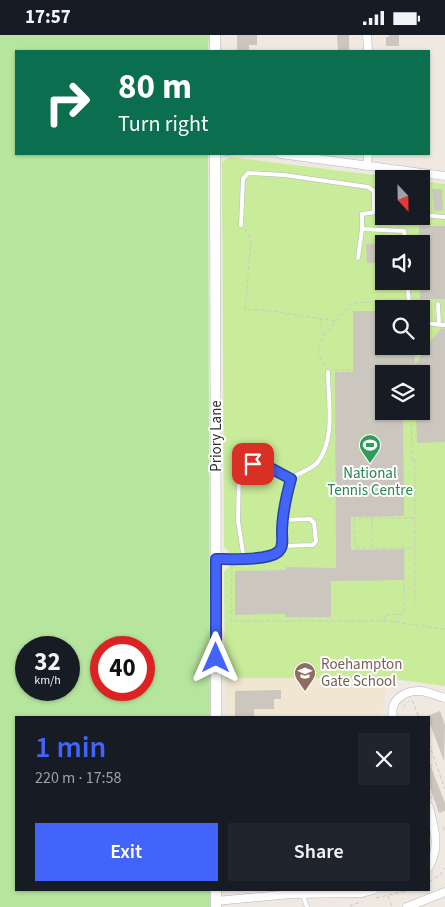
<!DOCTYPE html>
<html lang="en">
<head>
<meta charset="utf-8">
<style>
  body { margin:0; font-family:"Source Sans 3",sans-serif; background:#20242c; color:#f1f3f6; height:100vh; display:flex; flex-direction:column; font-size:19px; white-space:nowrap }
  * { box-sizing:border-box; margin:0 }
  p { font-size:16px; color:#9ea1a6 }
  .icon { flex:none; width:28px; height:28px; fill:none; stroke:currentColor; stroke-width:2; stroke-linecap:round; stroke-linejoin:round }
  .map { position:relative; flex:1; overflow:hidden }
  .sheet { position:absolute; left:15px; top:681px; width:415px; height:175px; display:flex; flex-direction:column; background:#171b24; border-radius:0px; box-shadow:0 1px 4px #0004 }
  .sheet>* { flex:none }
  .top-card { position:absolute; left:15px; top:15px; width:415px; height:105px; border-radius:0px; box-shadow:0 1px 4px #0004; background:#0b6e4f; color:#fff; overflow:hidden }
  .needle { width:32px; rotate:158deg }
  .tools { position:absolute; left:375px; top:135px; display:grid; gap:10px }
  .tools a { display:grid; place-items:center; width:55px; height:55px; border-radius:0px; background:#171b24; box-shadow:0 1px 4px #0004; font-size:25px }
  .speed { position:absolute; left:15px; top:601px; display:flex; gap:10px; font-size:25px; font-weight:700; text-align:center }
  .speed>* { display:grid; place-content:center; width:65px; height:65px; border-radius:50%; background:#171b24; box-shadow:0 1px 4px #0004; line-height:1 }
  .speed small { font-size:12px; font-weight:400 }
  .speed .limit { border:8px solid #d22; background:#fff; color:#111 }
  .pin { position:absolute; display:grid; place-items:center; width:42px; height:42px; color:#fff; margin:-21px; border-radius:10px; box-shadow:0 2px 8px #0006 }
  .me { position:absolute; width:55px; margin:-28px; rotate:0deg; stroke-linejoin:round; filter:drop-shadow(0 0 4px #0008) }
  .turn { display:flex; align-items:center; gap:18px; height:105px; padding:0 20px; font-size:22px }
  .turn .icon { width:65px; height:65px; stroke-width:2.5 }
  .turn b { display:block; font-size:35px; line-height:42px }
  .round { display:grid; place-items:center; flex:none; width:52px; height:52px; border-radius:0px; background:#20242c }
  .overview { display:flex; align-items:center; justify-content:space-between; height:85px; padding:0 20px }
  h1 { font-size:30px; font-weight:600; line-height:38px; color:#4264fb }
  .button { display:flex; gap:10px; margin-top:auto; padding:10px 20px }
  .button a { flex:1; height:58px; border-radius:0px; background:#4264fb; color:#fff; font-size:20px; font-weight:600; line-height:58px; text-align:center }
  .button a+a { background:#20242c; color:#f1f3f6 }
  .status { display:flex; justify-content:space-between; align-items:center; height:35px; padding:0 25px; background:#171b24; direction:ltr }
  .status svg { height:14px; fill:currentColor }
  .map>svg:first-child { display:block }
  .education { fill:#f0e6d1 }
  .green { fill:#b6e59e; fill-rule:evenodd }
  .pitch { fill:#c9ec9a; fill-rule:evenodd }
  .building { fill:#cbc7bf }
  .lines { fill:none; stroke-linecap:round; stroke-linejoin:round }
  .lane-casing { stroke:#b4b7c1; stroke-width:5 }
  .street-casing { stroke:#b4b7c1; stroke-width:9 }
  .secondary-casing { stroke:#b4b7c1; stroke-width:11 }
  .path { stroke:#c9c9c9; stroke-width:1; stroke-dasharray:4 2.5; stroke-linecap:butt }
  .lane { stroke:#fff; stroke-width:4 }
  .street { stroke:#fff; stroke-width:8 }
  .secondary { stroke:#fff; stroke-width:10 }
  .route-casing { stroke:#2b41a3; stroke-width:12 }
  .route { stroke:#4264fb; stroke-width:9 }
  .labels { text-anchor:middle; stroke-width:4; stroke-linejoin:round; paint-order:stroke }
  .street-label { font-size:15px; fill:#2e2e2e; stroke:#fff }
  .leisure-label { font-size:15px; fill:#27864d; stroke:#fff }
  .education-label { font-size:15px; fill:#785e54; stroke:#fff; text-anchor:start }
</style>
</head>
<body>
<div class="status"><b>17:57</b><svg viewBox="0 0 49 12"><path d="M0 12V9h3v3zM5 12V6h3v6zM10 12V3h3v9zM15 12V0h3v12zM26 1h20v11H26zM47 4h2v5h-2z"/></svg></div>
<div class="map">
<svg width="445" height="872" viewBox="0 0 445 872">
  <rect width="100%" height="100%" fill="#efe9e1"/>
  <path class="education" d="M 225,643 L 386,643 L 384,672 L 380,682 L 225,682 Z"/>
  <path class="green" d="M 0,0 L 209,0 L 208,16 L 16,16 L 16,119 L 208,119 L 210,682 L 16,682 L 16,855 L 210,855 L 210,872 L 0,872 ZM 26,612 L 69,612 L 69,655 L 26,655 ZM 101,612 L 144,612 L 144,655 L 101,655 Z"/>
  <path class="pitch" d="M 230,122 L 406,144 L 384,144 L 384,181 L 421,181 L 421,146 L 445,149 L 445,651 L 386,643 L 225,643 L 224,537 L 229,532 L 229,516 L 224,512 L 222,127 ZM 384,209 L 421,209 L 421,246 L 384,246 ZM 384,274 L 421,274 L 421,311 L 384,311 ZM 384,339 L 421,339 L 421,376 L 384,376 Z"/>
  <path class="building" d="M 237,0 L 257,0 L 257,10 L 249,10 L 249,16 L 237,16 Z
    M 337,0 L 349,0 L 349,16 L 338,16 Z
    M 389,0 L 399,0 L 399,11 L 386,11 L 386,2 L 389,2 Z
    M 432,154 L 442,154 L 443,175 L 434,176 Z
    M 419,191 L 445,191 L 445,264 L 420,264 L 421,209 L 419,209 Z
    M 384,208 L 384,227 L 367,228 L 366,209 Z
    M 353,276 L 384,276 L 384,311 L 415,311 L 415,330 L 403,330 L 403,339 L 384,339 L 384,376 L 403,376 L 404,481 L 351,482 L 351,515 L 404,514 L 404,545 L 331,546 L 331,582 L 285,582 L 285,579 L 235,580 L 235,536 L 286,535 L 286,532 L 336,533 L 335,337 L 353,337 Z
    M 442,293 L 445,294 L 445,407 L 417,408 L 416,376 L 421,376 L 421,339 L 418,339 L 420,330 L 415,330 L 433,303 Z
    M 281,655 L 281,664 L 274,664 L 274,674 L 254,674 L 254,682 L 235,682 L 235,656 Z
    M 440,676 L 445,690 L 444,726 L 427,681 Z
    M 429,727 L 445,768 L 445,776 L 439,778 L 429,750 Z"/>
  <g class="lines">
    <g class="lane-casing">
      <path id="lane" d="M 374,156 L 384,156
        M 384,176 L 362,179 L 362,194 L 404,196 L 406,209
        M 421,180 L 445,182
        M 241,190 L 243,144 L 248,138 L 284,140 L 368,152 L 374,156 L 374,176
        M 358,223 L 362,194
        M 407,246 L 409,267 L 419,274
        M 438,269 L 439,290
        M 421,279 L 424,288 L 445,290
        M 421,301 L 424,288
        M 419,319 L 419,311
        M 282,485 L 310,484 L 314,488 L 316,506 L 313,510 L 282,511
        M 217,524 L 257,523 L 278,517 L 282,511 L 282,485 L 291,444
        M 244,524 L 238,486 L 239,439 C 254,420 274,434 291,444 C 298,437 309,436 317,428 C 336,405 328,365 328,337
        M 302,858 L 307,872"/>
    </g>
    <g class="street-casing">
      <path id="street" d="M 367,0 L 368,16
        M 280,119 L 445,141
        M 367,131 L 368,119
        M 393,682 C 389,665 405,655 421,656 C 429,657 437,661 445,663
        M 429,772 C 435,795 440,811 429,832
        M 216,866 L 291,859 L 362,858 L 373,855
        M 407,872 L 445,857"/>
    </g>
    <g class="secondary-casing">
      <path id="secondary" d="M 215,16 L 215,0
        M 215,119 L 216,682
        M 216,855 L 216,872"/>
    </g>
    <path class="path" d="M 225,120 L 231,121 L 231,119
      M 245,194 L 251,205 L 245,274 L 271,276 L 336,286
      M 321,283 L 323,302
      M 324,331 L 318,318 L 321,305 L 351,268 L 404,266
      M 334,335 L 407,334 L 407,339
      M 411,376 L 412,426 L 415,425 L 415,569
      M 372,483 L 372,512
      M 414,483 L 354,483 L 355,513 L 415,513
      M 232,530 L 231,586 L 388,586 L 445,594
      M 385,585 L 385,580 L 404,579 L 404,513
      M 412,665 L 419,682
      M 403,672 L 409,666
      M 429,709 L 445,754
      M 429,731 L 435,729
      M 429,755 L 432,764
      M 443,791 L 445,797
      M 429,847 L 440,840 L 445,833
      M 388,861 L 392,872
      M 376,863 L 410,855
      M 351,872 L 351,870 L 362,867"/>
    <use href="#lane" class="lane"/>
    <use href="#street" class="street"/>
    <use href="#secondary" class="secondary"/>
  </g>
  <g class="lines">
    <g class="route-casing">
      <path id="route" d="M 216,623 L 216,524 C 231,524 267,526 278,517 C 284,512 282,504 282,498 C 282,479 286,462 291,444 L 263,429 L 253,429"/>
    </g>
    <use href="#route" class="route"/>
  </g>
  <defs>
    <g id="stadium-pin" transform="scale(1.125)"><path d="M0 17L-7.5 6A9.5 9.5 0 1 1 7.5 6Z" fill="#2e9e5b" stroke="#fff"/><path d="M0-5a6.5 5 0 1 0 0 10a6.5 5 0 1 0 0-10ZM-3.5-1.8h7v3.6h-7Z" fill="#fff"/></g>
    <g id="school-pin" transform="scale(1.125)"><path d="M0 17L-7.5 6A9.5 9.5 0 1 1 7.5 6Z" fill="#8d6e63" stroke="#fff"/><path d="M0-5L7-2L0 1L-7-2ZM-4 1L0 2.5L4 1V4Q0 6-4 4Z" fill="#fff"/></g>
  </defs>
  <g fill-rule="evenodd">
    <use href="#stadium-pin" x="370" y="410"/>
    <use href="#school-pin" x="305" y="638"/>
  </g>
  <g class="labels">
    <g class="street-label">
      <text transform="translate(216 401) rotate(-90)" y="5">Priory Lane</text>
    </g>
    <g class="leisure-label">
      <text x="370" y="443">National<tspan x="370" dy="17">Tennis Centre</tspan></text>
    </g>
    <g class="education-label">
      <text x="321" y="634">Roehampton<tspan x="321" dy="17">Gate School</tspan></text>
    </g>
  </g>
</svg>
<div class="tools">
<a><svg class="needle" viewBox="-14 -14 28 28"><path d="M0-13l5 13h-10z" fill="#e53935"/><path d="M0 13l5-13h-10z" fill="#9ea1a6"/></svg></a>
<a><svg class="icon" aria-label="sound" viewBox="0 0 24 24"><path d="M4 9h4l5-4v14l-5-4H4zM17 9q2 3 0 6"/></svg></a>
<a><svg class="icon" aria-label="search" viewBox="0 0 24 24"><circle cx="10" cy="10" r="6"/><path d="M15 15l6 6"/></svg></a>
<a><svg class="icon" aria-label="layers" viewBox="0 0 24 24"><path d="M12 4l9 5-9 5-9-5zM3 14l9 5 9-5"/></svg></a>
</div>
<div class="speed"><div>32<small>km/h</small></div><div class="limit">40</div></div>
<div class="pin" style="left:253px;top:429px;background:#d93025"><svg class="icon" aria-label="arrive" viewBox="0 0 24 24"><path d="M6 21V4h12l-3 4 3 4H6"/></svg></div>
<svg class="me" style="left:216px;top:623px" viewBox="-20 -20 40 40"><path d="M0-17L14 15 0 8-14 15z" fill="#4264fb" stroke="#fff" stroke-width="4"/></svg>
<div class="top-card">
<div class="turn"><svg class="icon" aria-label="right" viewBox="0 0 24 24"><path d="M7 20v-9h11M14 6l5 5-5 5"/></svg><div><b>80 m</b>Turn right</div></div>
</div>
<section class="sheet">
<div class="overview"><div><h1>1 min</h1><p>220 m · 17:58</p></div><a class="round"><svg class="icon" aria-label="close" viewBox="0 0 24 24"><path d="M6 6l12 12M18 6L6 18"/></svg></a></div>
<div class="button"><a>Exit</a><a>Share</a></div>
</section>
</div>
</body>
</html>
